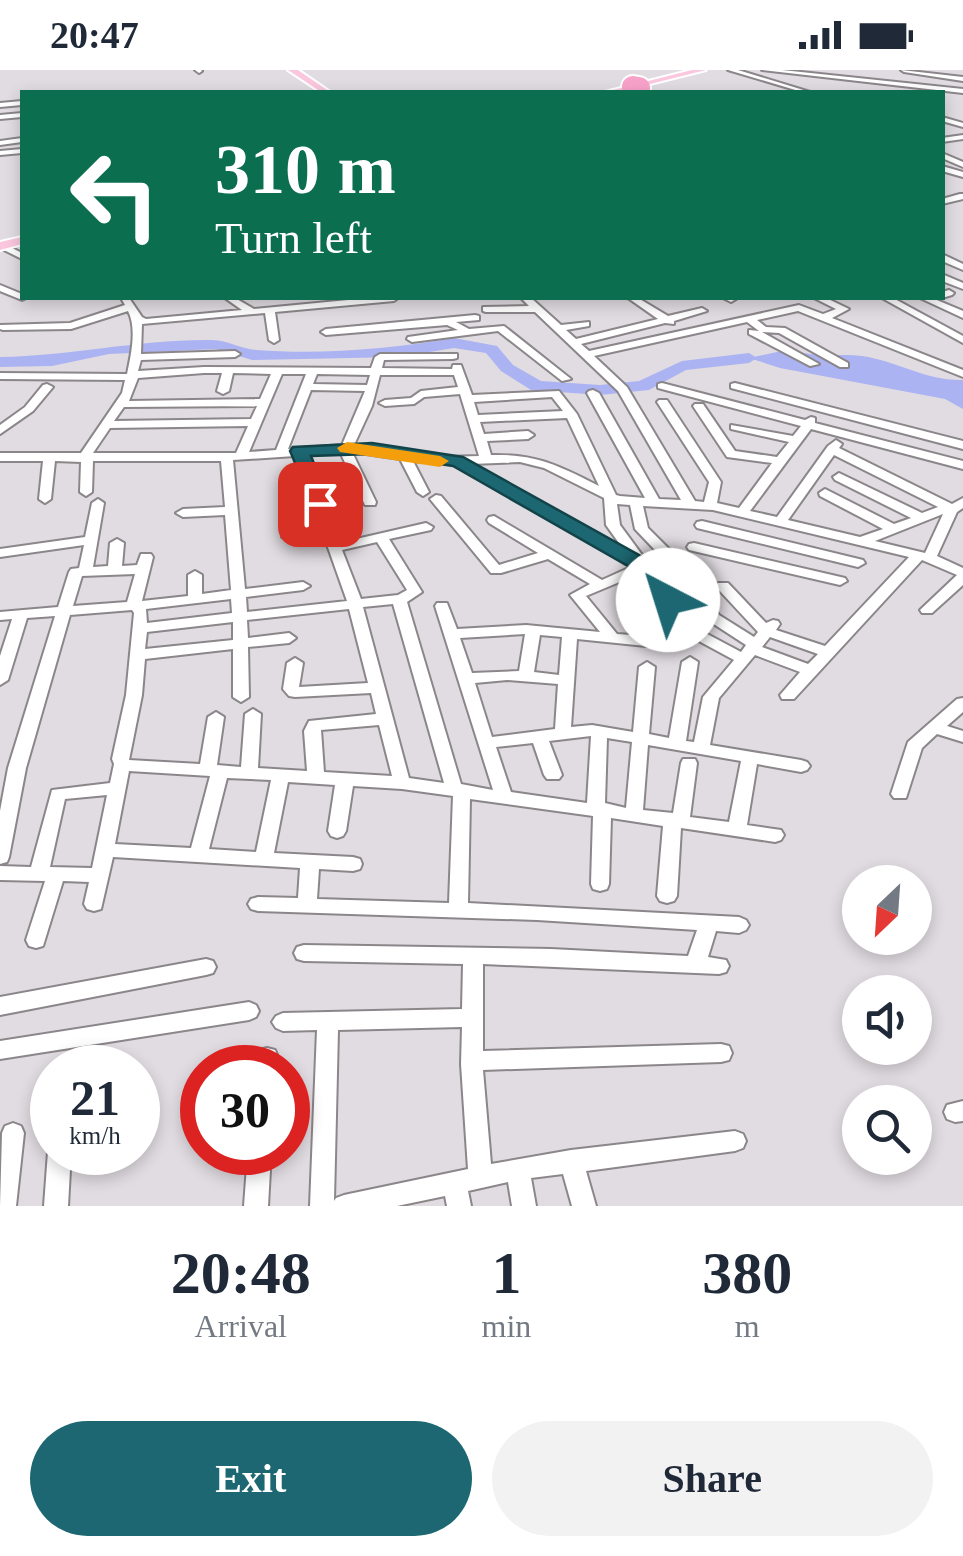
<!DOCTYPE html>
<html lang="en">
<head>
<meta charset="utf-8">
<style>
  body { margin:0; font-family:Georgia,serif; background:#f2f2f3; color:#1f2937; height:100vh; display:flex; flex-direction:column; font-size:38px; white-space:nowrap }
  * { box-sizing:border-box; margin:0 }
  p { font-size:32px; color:#747a83 }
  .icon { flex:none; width:55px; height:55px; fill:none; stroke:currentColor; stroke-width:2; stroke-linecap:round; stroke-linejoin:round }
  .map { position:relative; height:1136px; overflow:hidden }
  .sheet { display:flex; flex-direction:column; background:#fff; flex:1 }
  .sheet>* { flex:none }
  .hud { position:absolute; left:20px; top:20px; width:925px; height:210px; border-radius:0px; box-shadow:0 5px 15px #0003; background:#0b6e4f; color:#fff; overflow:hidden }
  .needle { width:65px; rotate:205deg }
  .tools { position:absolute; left:842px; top:795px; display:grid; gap:20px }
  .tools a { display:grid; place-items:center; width:90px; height:90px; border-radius:50%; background:#fff; box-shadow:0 5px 15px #0003; font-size:50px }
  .speed { position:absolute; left:30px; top:975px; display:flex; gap:20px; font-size:50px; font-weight:700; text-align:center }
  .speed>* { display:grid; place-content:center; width:130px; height:130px; border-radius:50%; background:#fff; box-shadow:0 5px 15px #0003; line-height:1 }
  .speed small { font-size:25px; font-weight:400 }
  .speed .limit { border:15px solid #d22; background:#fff; color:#111 }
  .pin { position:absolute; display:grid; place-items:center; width:85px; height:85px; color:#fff; margin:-42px; border-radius:20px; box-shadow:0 5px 15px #0006 }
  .me { position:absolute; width:110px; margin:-55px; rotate:320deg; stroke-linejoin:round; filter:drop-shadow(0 0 8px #0008) }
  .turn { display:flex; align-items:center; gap:35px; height:210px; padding:0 30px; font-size:45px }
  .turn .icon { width:130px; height:130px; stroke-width:2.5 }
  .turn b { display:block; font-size:70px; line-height:85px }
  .eta { display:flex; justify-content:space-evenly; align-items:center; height:170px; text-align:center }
  .eta b { font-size:60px; font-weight:800; line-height:70px }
  .action { display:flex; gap:20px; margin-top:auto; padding:20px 30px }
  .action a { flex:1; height:115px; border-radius:60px; background:#1c6771; color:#fff; font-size:40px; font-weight:800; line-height:115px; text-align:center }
  .action a+a { background:#f2f2f3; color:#1f2937 }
  .status { display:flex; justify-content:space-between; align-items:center; height:70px; padding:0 50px; background:#fff; direction:ltr }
  .status svg { height:28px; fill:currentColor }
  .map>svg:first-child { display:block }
  .water { fill:#acb3f3 }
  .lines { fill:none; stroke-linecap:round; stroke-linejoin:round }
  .river { fill:#acb3f3; fill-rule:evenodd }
  .minor-casing { stroke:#8b868a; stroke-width:4 }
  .major-casing { stroke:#fff; stroke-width:4 }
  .highway-casing { stroke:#fff; stroke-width:26 }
  .minor { fill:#fff; fill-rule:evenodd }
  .major { fill:#fbc7df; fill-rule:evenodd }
  .highway { stroke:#f8a2ca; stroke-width:22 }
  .route { fill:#1c6771; stroke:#124349; stroke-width:2.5 }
  .slow { fill:#f59e0b }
</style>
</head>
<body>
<div class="status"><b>20:47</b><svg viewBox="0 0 49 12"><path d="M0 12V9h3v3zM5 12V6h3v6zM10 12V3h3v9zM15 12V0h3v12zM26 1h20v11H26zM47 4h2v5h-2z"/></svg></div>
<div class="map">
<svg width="963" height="1136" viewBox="0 0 963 1136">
  <rect width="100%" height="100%" fill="#e1dce1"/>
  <path class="water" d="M 791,279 C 814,289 837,283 862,286 C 897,291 926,311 963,310 L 963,339 L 945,329 L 780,298 L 749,288 Z"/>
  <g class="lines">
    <path class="river" d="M 454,268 L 497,276 L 513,295 L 541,311 L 600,315 L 639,311 L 682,291 L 749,283 L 757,288 L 749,293 L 686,300 L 649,320 L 600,325 L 531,320 L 501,301 L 486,283 L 454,278 L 399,287 L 252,290 L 216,279 L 109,284 L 52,296 L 0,297 L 0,287 C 71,286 140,269 212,270 C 228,270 241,279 256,280 C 321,285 390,279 454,268 Z"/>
    <g class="minor-casing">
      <path id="minor" d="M 195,0 L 201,0 L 202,1 L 199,3 Z
        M 728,0 L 738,0 L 810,22 L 802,22 Z
        M 762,0 L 782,0 L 963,19 L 963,23 Z
        M 901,0 L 963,7 L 963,11 L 904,2 Z
        M 22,31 L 22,35 L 0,37 L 0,33 Z
        M 22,43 L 22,47 L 0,49 L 0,45 Z
        M 942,47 L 963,53 L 963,57 L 942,51 Z
        M 963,65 L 963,69 L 942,72 L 942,68 Z
        M 22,68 L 22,72 L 0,75 L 0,71 Z
        M 22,79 L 22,83 L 0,85 L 0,81 Z
        M 942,83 L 963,92 L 963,97 L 942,88 Z
        M 942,96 L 963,102 L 963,107 L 942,101 Z
        M 960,124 L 963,124 L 963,129 L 942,134 L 942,129 Z
        M 0,172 L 22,183 L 22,189 L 0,178 Z
        M 942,184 L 963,194 L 963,200 L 942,191 Z
        M 942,204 L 963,213 L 963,219 L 942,211 Z
        M 0,215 L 22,224 L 22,228 L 26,228 L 22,230 L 0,221 Z
        M 949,220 L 954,223 L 952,225 L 942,228 L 940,228 L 942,228 L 942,222 Z
        M 121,228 L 129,228 L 142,247 L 146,249 L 242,240 L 225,228 L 235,228 L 254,239 L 369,228 L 398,228 L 394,231 L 275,242 L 279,270 L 274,273 L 269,270 L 265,243 L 142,254 L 141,284 L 235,281 L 240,284 L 235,287 L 141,290 L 138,301 L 204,297 L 371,298 L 375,287 L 380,284 L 457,284 L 457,288 L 453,289 L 384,290 L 382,298 L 452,299 L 453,295 L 461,295 L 472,325 L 559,321 L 577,344 L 616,425 L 620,426 L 645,428 L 587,323 L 589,321 L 593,320 L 599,323 L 659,429 L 681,430 L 618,321 L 535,242 L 486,242 L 483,241 L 483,237 L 529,236 L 521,228 L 531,228 L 561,255 L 589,252 L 589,256 L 566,260 L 576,269 L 658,249 L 628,228 L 638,228 L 668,246 L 702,238 L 707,241 L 674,251 L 674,254 L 665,253 L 581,274 L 589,281 L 799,235 L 823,244 L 836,239 L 814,228 L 826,228 L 849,239 L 832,248 L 963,300 L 963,307 L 798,241 L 757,250 L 766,257 L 785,258 L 848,293 L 848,297 L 840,297 L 779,263 L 762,262 L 819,294 L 810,296 L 749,264 L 749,260 L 759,261 L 747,252 L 594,286 L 627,317 L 695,431 L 704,432 L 709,412 L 657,332 L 659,330 L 667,330 L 721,412 L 717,433 L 739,438 L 772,393 L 727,387 L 693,336 L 695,334 L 703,334 L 735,381 L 777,387 L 789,372 L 731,359 L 731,355 L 793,366 L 801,356 L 658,318 L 658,314 L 662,313 L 805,350 L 811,347 L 815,348 L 815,353 L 963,391 L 963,399 L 811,359 L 750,441 L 777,447 L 828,376 L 836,370 L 842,374 L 839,378 L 952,434 L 963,428 L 963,438 L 957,442 L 937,486 L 963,498 L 963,515 L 932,543 L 922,543 L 920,540 L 957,505 L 922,490 L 794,629 L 782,629 L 780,625 L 800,602 L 755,585 L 719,628 L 710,675 L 801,690 L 807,692 L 810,696 L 807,700 L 801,702 L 757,694 L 747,755 L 781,760 L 784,765 L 781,770 L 775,772 L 681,758 L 677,826 L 674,831 L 667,833 L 660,831 L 657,826 L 663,756 L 611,748 L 609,814 L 607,819 L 600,821 L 593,819 L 591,814 L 593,746 L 470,729 L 468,833 L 739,847 L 746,850 L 749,855 L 746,860 L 739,863 L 716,861 L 708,887 L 726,890 L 729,896 L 726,902 L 719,904 L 483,894 L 483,981 L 721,974 L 729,976 L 732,983 L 729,990 L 721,992 L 483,1000 L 491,1094 L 571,1080 L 735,1061 L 743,1064 L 746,1071 L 743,1078 L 735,1081 L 586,1101 L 596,1136 L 572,1136 L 563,1104 L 531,1108 L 536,1136 L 512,1136 L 508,1112 L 468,1121 L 471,1136 L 447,1136 L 445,1126 L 397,1136 L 310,1136 L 317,960 L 283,961 L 276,958 L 272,952 L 276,946 L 283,943 L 462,939 L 463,894 L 304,891 L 297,889 L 294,883 L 297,877 L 304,875 L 551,879 L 688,886 L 697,860 L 537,850 L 258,841 L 251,839 L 248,834 L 251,829 L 258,827 L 298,828 L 300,798 L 113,787 L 101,839 L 94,841 L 87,839 L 84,834 L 89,812 L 63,811 L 43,876 L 36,878 L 29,876 L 26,870 L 45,811 L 0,810 L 0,796 L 31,797 L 52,720 L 110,713 L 114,694 L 112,689 L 126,625 L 134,543 L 132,540 L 70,545 L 26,698 L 9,787 L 7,792 L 0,794 L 0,741 L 8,698 L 55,546 L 27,548 L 8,610 L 0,615 L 0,586 L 12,549 L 0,550 L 0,542 L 58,537 L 69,502 L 71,499 L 79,498 L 84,475 L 0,487 L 0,479 L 85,467 L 92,433 L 98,429 L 104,433 L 93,497 L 108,496 L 110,473 L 117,469 L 124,473 L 122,496 L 137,495 L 141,484 L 151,484 L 153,487 L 142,531 L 188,526 L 188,505 L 195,501 L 202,505 L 202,524 L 231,520 L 225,445 L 183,447 L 176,443 L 183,439 L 225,437 L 221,391 L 93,391 L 92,422 L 86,426 L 80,422 L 81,392 L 55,391 L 51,429 L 45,433 L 39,429 L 43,391 L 0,391 L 0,383 L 81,383 L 122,323 L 125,310 L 0,309 L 0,303 L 127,304 C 131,285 137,258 128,241 L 71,259 L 3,260 L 0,259 L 0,255 L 70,253 L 125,235 ZM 204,303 L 222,303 L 217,321 L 223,324 L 229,321 L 233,303 L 271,304 L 260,329 L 129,331 L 138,308 ZM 282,304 L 306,304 L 276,380 L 249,382 ZM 317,304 L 370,305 L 367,315 L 313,314 ZM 380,305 L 454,305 L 458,317 L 421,321 L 411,328 L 385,330 L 379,333 L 385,336 L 414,334 L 424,327 L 460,324 L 479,386 L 443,387 L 354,375 L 372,336 ZM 311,320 L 365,321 L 342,375 L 288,379 ZM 552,327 L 563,341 L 478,345 L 474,332 ZM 257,336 L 251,349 L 114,351 L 124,337 ZM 567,348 L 599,416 C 559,396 538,384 491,385 L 487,371 L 528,369 L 534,365 L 528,361 L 484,364 L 480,352 ZM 248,356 L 236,383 L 93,383 L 110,358 ZM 340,382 L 365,435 L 375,435 L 376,432 L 352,382 L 400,389 L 417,422 L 423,426 L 429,422 L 413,391 L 454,394 L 633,496 L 602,510 L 494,446 L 489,447 L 487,450 L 489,453 L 538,483 L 499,495 L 441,426 L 436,425 L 430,429 L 491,503 L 501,503 L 548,489 L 590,514 L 570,525 L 600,562 L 526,555 L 457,559 L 447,533 L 437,533 L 435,536 L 493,720 L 461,714 L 407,532 L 422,522 L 389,469 L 431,460 L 433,457 L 426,453 L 339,473 L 336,463 L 338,461 L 334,458 L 306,385 ZM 834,385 L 938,437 L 922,443 L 839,403 L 833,407 L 835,410 L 911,448 L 894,454 L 825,419 L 819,423 L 820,426 L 883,459 L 860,467 L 788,450 ZM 295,386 L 321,458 L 289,463 L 282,467 L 289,471 L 324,466 L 347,531 L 247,542 L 246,527 L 303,520 L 310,516 L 303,512 L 245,519 L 233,390 ZM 520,392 L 544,398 L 604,428 L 606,455 L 624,480 L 471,394 ZM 617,434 L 630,435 L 635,459 L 674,500 L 709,551 L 746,575 L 741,582 L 694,557 L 653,501 L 653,496 L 648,493 L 620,455 ZM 643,436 L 713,440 L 909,487 L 825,576 L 776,560 L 780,554 L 778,551 L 773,550 L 766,553 L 728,513 L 718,513 L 716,516 L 718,519 L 758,562 L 754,567 L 719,545 L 684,494 L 648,458 ZM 943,444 L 925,483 L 875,471 ZM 377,472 L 407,520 L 398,525 L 361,529 L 342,480 ZM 641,503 L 684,563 L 734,590 L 703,627 L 694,672 L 686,671 L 698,592 L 690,587 L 682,592 L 669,668 L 649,664 L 655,597 L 647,592 L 639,597 L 633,662 L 592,655 L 571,657 L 577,569 L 646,576 L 654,571 L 646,566 L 617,564 L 586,526 ZM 135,504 L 127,532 L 73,536 L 82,506 ZM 231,529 L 232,543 L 147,553 L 146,539 ZM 393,534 L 444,713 L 409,708 L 363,537 ZM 349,539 L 368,613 L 299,617 L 303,593 L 295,588 L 287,593 L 283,619 L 289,626 L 295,627 L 371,623 L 376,644 L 309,651 L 304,661 L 307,701 L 258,698 L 261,644 L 253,639 L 245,644 L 241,697 L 217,695 L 224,647 L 216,642 L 208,647 L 200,694 L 129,690 L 142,625 L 145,589 L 233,579 L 233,627 L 241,632 L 249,627 L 248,577 L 289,573 L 296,568 L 289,563 L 248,568 L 247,550 ZM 233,552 L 233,570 L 145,579 L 147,562 ZM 525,564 L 519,601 L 472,603 L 460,568 ZM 540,565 L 562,567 L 559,605 L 534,602 ZM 770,567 L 818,584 L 808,594 L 762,577 ZM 507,610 L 558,614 L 555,659 L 492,667 L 475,613 ZM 379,655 L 392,706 L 324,702 L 321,660 ZM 591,666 L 587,733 L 511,722 L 496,677 L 533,673 L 544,705 L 547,709 L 559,709 L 562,705 L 549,671 ZM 607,668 L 632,672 L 626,738 L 605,733 ZM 648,675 L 741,691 L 729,752 L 690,747 L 697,693 L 695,689 L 683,689 L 681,693 L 673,743 L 643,740 ZM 129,701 L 210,706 L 191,778 L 115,774 ZM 227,708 L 271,710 L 256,782 L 209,779 ZM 288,712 L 335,715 L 328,761 L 331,766 L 337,768 L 343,766 L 346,761 L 353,716 L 402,719 L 453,726 L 449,833 L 317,829 L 319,799 L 353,801 L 360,799 L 362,794 L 360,789 L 353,787 L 274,783 ZM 107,725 L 92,798 L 50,797 L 65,729 ZM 462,957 L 461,994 L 468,1099 L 344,1125 L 336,1128 L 334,1131 L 338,960 Z
        M 723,228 L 735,228 L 736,229 L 731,232 Z
        M 882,228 L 893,228 L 963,266 L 963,273 Z
        M 920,228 L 932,228 L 963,241 L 963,248 Z
        M 475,245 L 479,246 L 479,250 L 456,252 L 469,259 L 504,256 L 571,309 L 562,311 L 498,261 L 412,272 L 407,269 L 408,267 L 458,260 L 447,255 L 326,265 L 321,262 L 326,259 Z
        M 735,313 L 963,371 L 963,379 L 731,318 L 731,314 Z
        M 47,314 L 53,317 L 33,341 L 0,364 L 0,355 L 25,337 L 43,315 Z
        M 702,451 L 863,490 L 865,493 L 858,497 L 697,458 L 695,455 L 697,452 Z
        M 694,473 L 845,508 L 847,511 L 840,515 L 689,480 L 687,477 L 689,474 Z
        M 963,628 L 963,642 L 947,656 L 963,661 L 963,672 L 937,664 L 922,678 L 906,728 L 894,728 L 891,724 L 908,672 L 957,629 Z
        M 206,889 L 213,891 L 216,897 L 213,903 L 206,905 L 0,945 L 0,927 Z
        M 249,932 L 256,935 L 259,941 L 256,947 L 249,950 L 0,989 L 0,971 Z
        M 267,978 L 275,980 L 278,987 L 277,998 L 255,998 L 259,980 Z
        M 963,1031 L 963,1051 L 955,1052 L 947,1049 L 944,1042 L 947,1035 Z
        M 13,1053 L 21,1056 L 24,1063 L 16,1136 L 0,1136 L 2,1063 L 5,1056 Z
        M 52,1074 L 52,1082 L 71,1082 L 68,1136 L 44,1136 L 48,1082 Z
        M 248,1082 L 271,1082 L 268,1136 L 244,1136 Z"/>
    </g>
    <g class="major-casing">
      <path id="major" d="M 288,0 L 298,0 L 330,22 L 321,22 Z
        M 692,0 L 706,0 L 618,22 L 605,22 Z
        M 22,167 L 22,174 L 0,180 L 0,172 Z"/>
    </g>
    <g class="highway-casing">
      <path id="highway" d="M 633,17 L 639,18"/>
    </g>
    <use href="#minor" class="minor"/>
    <use href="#major" class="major"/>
    <use href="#highway" class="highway"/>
  </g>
  <path class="route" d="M 372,373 L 463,387 L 655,494 L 679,530 L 676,534 L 661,534 L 640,503 L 453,396 L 372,384 L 311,386 L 330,434 L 320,440 L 314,438 L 290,381 L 293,377 Z"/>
  <path class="slow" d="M 347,372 L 440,386 L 449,391 L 440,397 L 340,382 L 337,378 Z"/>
</svg>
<div class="tools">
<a><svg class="needle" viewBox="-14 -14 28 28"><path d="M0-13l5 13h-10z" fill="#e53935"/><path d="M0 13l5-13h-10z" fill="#747a83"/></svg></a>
<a><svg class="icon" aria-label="sound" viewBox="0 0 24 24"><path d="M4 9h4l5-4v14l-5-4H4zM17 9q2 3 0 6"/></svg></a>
<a><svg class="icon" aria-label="search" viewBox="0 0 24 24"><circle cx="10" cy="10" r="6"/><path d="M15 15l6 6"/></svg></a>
</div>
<div class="speed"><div>21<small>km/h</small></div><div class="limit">30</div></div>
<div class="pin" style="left:320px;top:434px;background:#d93025"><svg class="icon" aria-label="arrive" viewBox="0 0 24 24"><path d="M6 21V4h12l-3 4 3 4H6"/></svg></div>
<svg class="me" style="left:668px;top:530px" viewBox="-20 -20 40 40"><circle r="19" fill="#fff"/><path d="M0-13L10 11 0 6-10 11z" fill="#1c6771"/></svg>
<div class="hud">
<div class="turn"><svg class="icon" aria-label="left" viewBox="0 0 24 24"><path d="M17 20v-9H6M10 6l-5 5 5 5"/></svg><div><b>310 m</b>Turn left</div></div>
</div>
</div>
<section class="sheet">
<div class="eta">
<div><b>20:48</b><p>Arrival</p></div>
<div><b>1</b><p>min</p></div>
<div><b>380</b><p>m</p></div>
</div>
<div class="action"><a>Exit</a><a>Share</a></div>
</section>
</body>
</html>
